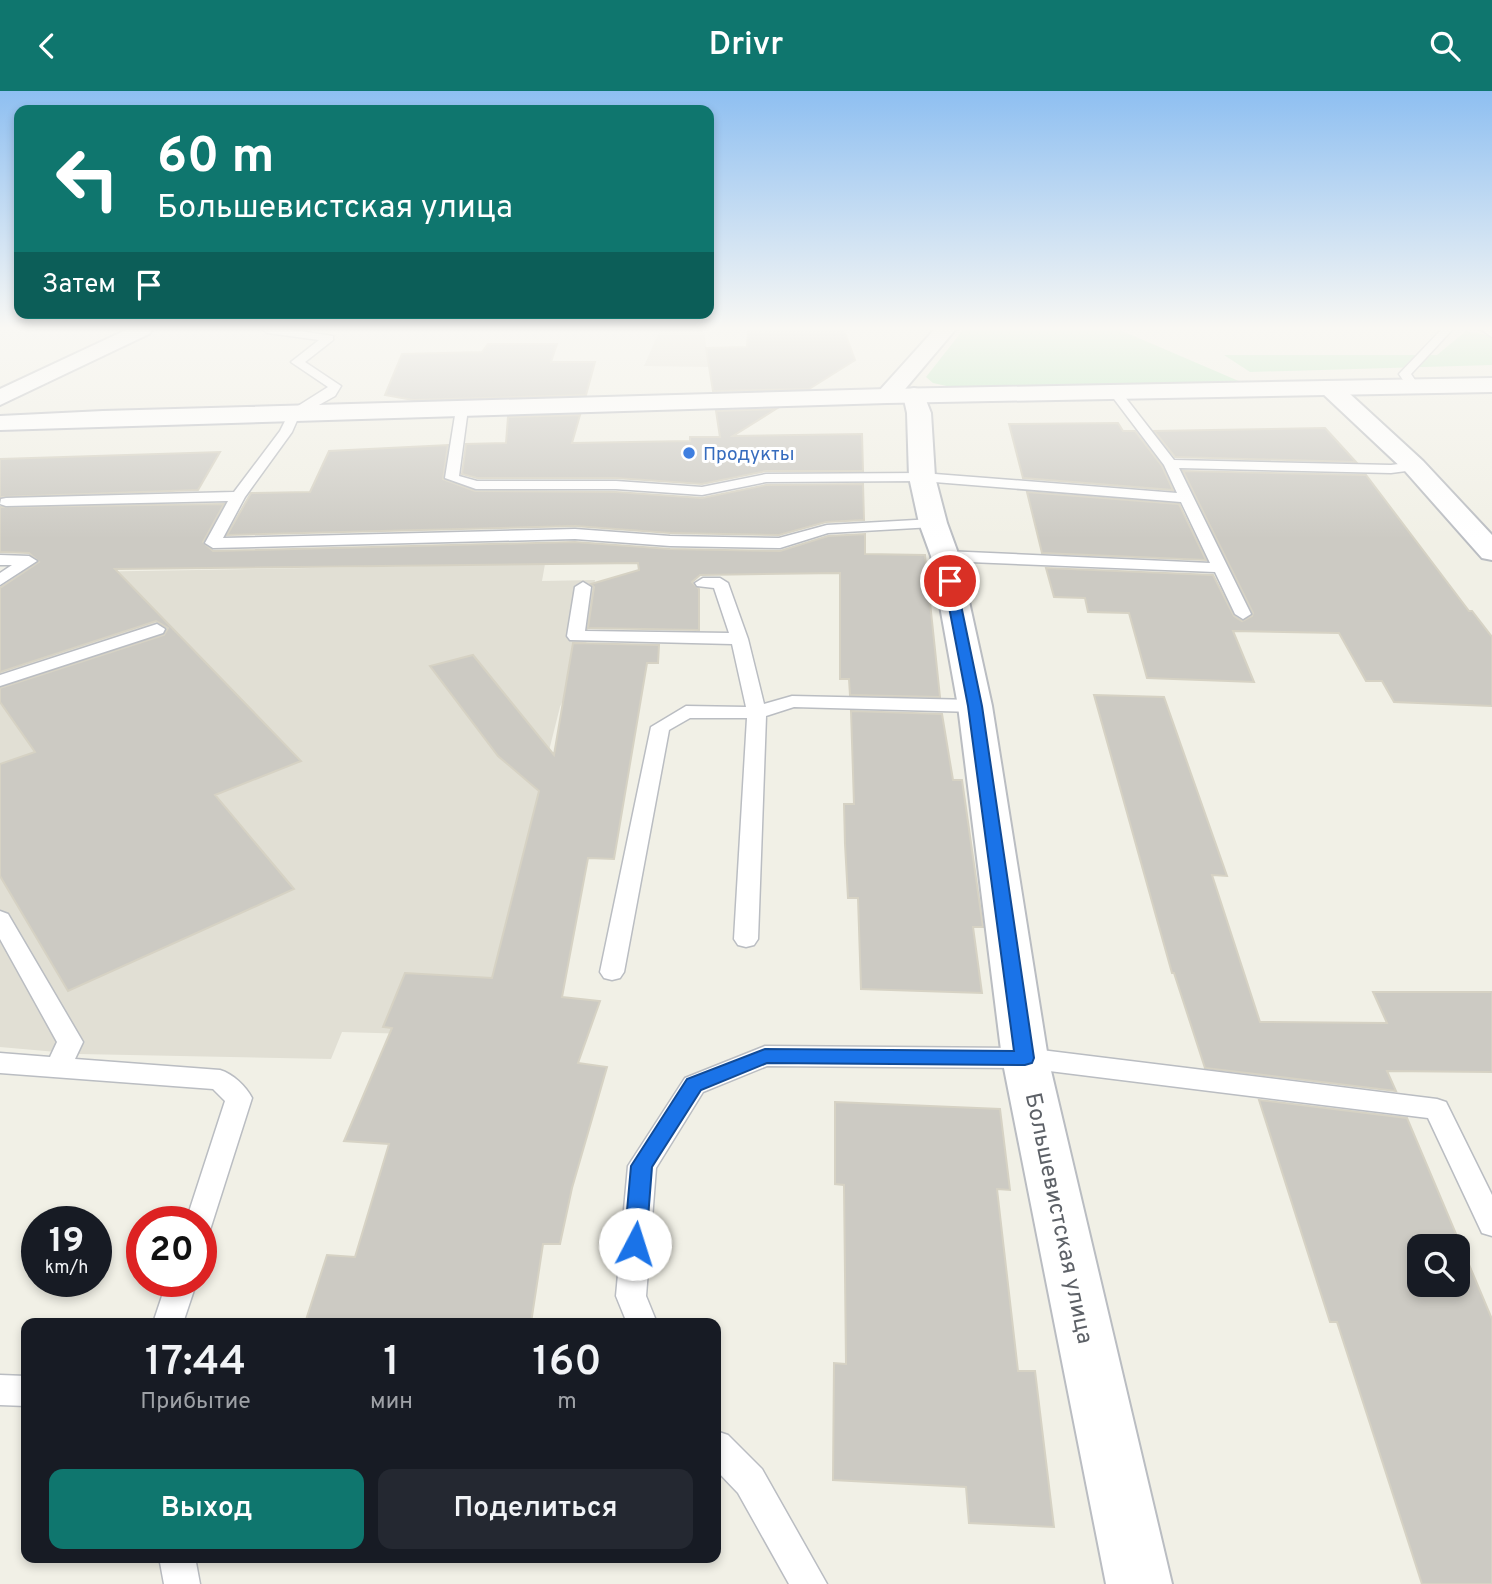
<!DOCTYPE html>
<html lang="ru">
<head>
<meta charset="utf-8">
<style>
  body { margin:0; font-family:Overpass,sans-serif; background:#242831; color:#f1f3f6; height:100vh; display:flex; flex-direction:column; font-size:26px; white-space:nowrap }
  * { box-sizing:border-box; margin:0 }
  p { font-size:23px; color:#9ea1a6 }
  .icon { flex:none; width:38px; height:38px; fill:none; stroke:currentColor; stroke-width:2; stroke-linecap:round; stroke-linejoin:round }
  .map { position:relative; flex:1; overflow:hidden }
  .side { position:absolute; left:21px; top:1227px; width:700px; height:245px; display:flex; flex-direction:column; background:#171b24; border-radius:14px; box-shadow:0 4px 10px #0003 }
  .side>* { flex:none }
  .guide { position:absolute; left:14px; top:14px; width:700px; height:214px; border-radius:14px; box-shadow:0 4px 10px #0003; background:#0f766e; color:#fff; overflow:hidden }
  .buttons { position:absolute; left:1407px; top:1143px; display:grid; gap:14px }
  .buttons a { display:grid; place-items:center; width:63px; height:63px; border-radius:14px; background:#171b24; box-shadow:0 4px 10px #0003; font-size:35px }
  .speed { position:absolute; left:21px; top:1115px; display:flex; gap:14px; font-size:35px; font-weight:700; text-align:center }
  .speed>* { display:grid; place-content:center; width:91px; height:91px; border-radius:50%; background:#171b24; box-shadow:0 4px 10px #0003; line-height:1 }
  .speed small { font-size:18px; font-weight:400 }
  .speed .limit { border:10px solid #d22; background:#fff; color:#111 }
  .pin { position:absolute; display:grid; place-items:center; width:60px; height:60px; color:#fff; margin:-30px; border:4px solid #fff; border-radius:50%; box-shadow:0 2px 7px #0007 }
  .me { position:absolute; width:77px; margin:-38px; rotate:5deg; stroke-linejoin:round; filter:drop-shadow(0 0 5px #0008) }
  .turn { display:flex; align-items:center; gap:24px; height:147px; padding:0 28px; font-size:32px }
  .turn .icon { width:91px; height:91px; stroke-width:2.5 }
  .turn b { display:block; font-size:49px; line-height:60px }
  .then { display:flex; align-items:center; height:66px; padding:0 28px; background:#0003; gap:14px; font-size:26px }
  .eta { display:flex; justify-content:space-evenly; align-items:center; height:119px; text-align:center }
  .eta b { font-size:42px; font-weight:600; line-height:49px }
  .primary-button { display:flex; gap:14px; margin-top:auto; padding:14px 28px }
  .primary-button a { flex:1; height:80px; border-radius:14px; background:#0f766e; color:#fff; font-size:28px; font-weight:600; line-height:80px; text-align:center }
  .primary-button a+a { background:#242831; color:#f1f3f6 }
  header { display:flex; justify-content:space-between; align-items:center; height:91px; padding:0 28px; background:#0f766e; color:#fff; font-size:32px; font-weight:600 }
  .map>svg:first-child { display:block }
  .education { fill:#e1dfd4 }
  .green { fill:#c1eac5 }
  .building { fill:#cccac3; stroke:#d6d2c4; stroke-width:2; fill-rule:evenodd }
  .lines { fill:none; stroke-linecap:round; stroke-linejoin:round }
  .service-casing { stroke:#babdc2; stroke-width:3 }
  .minor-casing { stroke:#babdc2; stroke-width:4 }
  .tertiary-casing { stroke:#babdc2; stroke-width:4 }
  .secondary-casing { stroke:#bbbec5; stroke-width:4 }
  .service { fill:#fff; fill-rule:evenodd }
  .minor { fill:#fff; fill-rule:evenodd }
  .tertiary { fill:#fff; fill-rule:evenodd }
  .secondary { fill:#fff; fill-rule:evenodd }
  .route { fill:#1a73e8; stroke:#114b97; stroke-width:2 }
  .shop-dot { fill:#3f7fe0; stroke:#fff; stroke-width:2.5 }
  .labels { text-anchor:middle; stroke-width:6; stroke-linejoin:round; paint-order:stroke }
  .far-shop-label { font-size:19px; fill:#366cbe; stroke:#fff; text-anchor:start }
  .street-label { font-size:23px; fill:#5d6167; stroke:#fff }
</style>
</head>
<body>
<header><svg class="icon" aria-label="back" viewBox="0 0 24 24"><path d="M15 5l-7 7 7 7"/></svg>Drivr<svg class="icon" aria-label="search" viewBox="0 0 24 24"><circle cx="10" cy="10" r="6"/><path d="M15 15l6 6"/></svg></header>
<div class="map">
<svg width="1492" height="1493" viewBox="0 0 1492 1493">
  <rect width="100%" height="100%" fill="#f1f0e6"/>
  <path class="education" d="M 660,239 L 704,239 L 709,276 L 644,275 Z
    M 545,473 L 542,490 L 595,489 L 586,554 L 560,616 L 477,945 L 342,941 L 331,968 L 79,963 L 0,956 L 0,537 L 78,481 Z"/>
  <path class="green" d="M 963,239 L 1120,239 L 1241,291 L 951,296 L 933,292 L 926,286 Z
    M 1466,240 L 1492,245 L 1492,274 L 1250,281 L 1224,264 L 1437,264 Z"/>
  <path class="building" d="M 844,239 L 855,269 L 809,298 L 713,300 L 706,257 L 747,256 L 748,240 Z
    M 488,253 L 557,253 L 551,271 L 595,271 L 586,304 L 413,309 L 385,304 L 402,263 L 482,261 Z
    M 776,318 L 733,345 L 862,343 L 863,380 L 766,380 L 702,393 L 616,387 L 477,387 L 462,383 L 466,353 L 506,352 L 508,326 L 580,324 L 572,352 L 690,350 L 690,346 L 720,346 L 716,320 Z
    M 1118,332 L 1123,340 L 1135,340 L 1162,375 L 1173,399 L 1023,387 L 1009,333 Z
    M 1325,337 L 1356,371 L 1175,366 L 1154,340 Z
    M 448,354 L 443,388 L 475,400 L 616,401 L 702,407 L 766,394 L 863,393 L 864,429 L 826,431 L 779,444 L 670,442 L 575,435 L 227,444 L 251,402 L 310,401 L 329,360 Z
    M 220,361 L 198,399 L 0,406 L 0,368 Z
    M 1183,380 L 1366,384 L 1469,520 L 1472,520 L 1492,546 L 1492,615 L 1394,611 L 1382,590 L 1366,590 L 1339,542 L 1233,540 L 1254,591 L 1147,587 L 1129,522 L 1088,521 L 1085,507 L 1054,506 L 1046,477 L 1213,484 L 1234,525 L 1242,530 L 1252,525 L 1253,522 Z
    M 1027,401 L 1179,413 L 1206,469 L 1042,462 Z
    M 224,413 L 203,451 L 213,460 L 575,451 L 670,458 L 780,460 L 828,445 L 865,443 L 865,463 L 925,464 L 940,606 L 850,604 L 849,588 L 840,588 L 840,482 L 700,484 L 692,491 L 699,498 L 699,539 L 588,537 L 594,496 L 591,493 L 639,479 L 638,472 L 115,478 L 301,670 L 215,704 L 294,798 L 68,900 L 0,785 L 0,673 L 35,661 L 0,611 L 0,597 L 164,544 L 168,537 L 156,530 L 0,581 L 0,497 L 39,471 L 29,462 L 0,461 L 0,416 Z
    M 573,552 L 659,554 L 658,572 L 647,572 L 614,768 L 588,767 L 562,906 L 600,910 L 578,972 L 607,976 L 572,1097 L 560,1153 L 543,1153 L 531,1232 L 305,1232 L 327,1164 L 355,1166 L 389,1053 L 344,1050 L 392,937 L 383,936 L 405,882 L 492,887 L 539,700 L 498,665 L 430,575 L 473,564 L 554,664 Z
    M 1094,604 L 1164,606 L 1227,785 L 1212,784 L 1260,931 L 1387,932 L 1373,901 L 1492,901 L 1492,981 L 1387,980 L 1396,1000 L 1205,977 L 1174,882 L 1172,882 Z
    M 851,620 L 942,623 L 953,689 L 962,689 L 983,836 L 973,836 L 982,902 L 861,898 L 858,807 L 848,807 L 845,753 L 844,713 L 854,713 Z
    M 1259,1009 L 1407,1027 L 1492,1228 L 1492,1493 L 1422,1493 L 1337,1231 L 1330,1231 ZM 1419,1155 L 1458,1155 L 1458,1194 L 1419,1194 Z
    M 835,1011 L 1000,1018 L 1010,1099 L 997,1098 L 1018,1280 L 1035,1280 L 1054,1436 L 969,1432 L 966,1396 L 833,1389 L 834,1272 L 846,1273 L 844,1094 L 835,1093 Z"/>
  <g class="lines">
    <g class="service-casing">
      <path id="service" d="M 263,239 L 292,239 L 333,245 L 333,249 L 305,271 L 341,295 L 335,305 L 299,325 L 292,341 L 245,406 L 223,447 L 575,438 L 670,445 L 779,447 L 827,434 L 933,428 L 940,432 L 933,436 L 828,442 L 780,457 L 670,455 L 575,448 L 213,457 L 205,452 L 228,410 L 6,415 L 0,413 L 1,408 L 6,407 L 234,401 L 280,340 L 290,320 L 328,296 L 291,271 L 319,249 L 268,242 Z
        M 1441,239 L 1452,239 L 1411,283 L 1419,295 L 1417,298 L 1409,298 L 1399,283 Z
        M 1482,239 L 1492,239 L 1492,246 Z
        M 1114,296 L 1118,297 L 1174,369 L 1391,374 L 1414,371 L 1421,375 L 1414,379 L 1391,382 L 1179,377 L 1251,523 L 1243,528 L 1235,523 L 1215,481 L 945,470 L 937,465 L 945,460 L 1210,472 L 1181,411 L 922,390 L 766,391 L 702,404 L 616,398 L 476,398 L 445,387 L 456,318 L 462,314 L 468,318 L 459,385 L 477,390 L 616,390 L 702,396 L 766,383 L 922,382 L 1177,402 L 1164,374 L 1108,300 Z
        M 0,464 L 29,465 L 37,470 L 0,494 L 0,482 L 12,474 L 0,474 Z
        M 703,487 L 720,487 L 728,492 L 748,548 L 764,613 L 792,605 L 975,609 L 984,615 L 975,621 L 794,616 L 766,625 L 758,848 L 754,854 L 746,856 L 738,854 L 734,848 L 747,627 L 690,627 L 669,639 L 624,881 L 620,887 L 612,889 L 604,887 L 600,881 L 651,636 L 686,615 L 746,616 L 732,553 L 570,549 L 567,545 L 575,496 L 583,491 L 591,496 L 585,540 L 729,542 L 714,497 L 697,495 L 695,492 Z
        M 157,533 L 165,538 L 163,542 L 0,595 L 0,584 Z
        M 0,820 L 8,823 L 83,951 L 75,968 L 220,979 C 233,983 246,995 252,1007 L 210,1139 L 201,1142 L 201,1130 L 186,1130 L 225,1010 L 213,998 L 0,982 L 0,962 L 50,966 L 57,951 L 0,848 Z
        M 765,955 L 1025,957 L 1437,1008 L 1446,1011 L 1492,1104 L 1492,1145 L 1482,1142 L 1428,1027 L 1025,977 L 767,975 L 703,1001 L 656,1077 L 646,1205 L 657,1232 L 627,1232 L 616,1205 L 628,1075 L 685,987 Z
        M 167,1190 L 197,1190 L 183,1232 L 153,1232 Z
        M 0,1284 L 26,1285 L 26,1315 L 0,1314 Z
        M 716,1340 L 728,1344 L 762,1378 L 827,1493 L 789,1493 L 738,1402 L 716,1379 Z
        M 159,1466 L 195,1466 L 200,1493 L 164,1493 Z"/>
    </g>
    <g class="minor-casing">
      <path id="minor" d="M 934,239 L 955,239 L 895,310 L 879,310 L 876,305 L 879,300 Z
        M 1330,290 L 1338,292 L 1423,370 L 1492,444 L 1492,469 L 1482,467 L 1405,380 L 1322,302 L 1319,297 L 1322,292 Z
        M 914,297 L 922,299 L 931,322 L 935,386 L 947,432 L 959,465 L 992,615 L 1048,967 L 1172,1493 L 1106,1493 L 1002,967 L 958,615 L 931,465 L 919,432 L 909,386 L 907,322 L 903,304 L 906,299 Z"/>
    </g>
    <g class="tertiary-casing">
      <path id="tertiary" d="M 126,239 L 152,239 L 149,243 L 0,314 L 0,298 Z"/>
    </g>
    <g class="secondary-casing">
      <path id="secondary" d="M 1492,287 L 1492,301 L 887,312 L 0,339 L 0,325 L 103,320 L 887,298 Z"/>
    </g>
    <use href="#service" class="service"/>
    <use href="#minor" class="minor"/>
    <use href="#tertiary" class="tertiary"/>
    <use href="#secondary" class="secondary"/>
  </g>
  <linearGradient id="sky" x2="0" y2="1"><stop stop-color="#8ebff1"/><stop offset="0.53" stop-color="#f9f8f4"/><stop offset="1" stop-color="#f9f8f4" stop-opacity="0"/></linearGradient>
  <rect width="1492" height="448" fill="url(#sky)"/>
  <path class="route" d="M 950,487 L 956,490 L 982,615 L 1034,967 L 1032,972 L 1025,974 L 767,972 L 701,999 L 652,1076 L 646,1153 L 643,1160 L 635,1163 L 627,1160 L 624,1153 L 631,1075 L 687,988 L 765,958 L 1014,960 L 968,615 L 944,490 Z"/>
  <circle class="shop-dot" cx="689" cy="362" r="7"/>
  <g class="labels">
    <g class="far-shop-label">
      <text x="703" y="369">Продукты</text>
    </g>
    <g class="street-label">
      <text transform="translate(1060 1127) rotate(78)" y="8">Большевистская улица</text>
    </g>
  </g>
</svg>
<div class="buttons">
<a><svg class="icon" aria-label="search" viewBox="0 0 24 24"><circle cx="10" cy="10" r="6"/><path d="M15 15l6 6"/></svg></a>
</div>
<div class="speed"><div>19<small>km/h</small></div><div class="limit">20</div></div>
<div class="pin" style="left:950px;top:490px;background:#d93025"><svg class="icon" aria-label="arrive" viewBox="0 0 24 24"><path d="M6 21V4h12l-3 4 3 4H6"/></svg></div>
<svg class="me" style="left:635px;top:1153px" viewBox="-20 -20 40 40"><circle r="19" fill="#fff"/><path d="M0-13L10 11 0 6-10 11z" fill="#1a73e8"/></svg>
<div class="guide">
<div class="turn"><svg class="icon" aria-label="left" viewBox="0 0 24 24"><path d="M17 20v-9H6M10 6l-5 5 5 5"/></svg><div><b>60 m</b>Большевистская улица</div></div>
<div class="then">Затем<svg class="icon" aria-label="arrive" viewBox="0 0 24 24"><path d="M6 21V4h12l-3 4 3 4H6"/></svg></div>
</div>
<section class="side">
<div class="eta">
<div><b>17:44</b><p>Прибытие</p></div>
<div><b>1</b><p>мин</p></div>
<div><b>160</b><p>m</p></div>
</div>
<div class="primary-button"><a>Выход</a><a>Поделиться</a></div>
</section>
</div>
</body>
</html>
